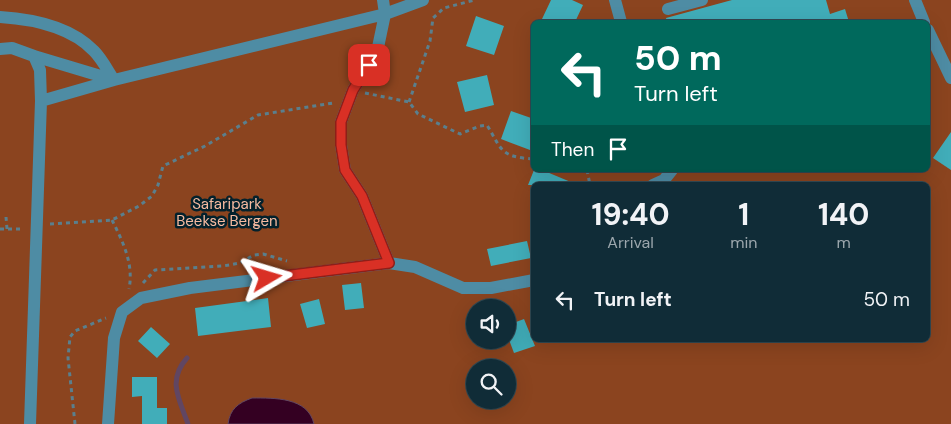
<!DOCTYPE html>
<html lang="en">
<head>
<meta charset="utf-8">
<style>
  body { margin:0; font-family:"DM Sans",sans-serif; background:#19343f; color:#f1f3f6; height:100vh; display:flex; flex-direction:column; font-size:19px; white-space:nowrap }
  * { box-sizing:border-box; margin:0 }
  p { font-size:16px; color:#9ca7ad }
  .icon { flex:none; width:28px; height:28px; fill:none; stroke:currentColor; stroke-width:2; stroke-linecap:round; stroke-linejoin:round }
  .map { position:relative; flex:1; overflow:hidden }
  .panel { position:absolute; left:531px; top:182px; width:399px; height:160px; display:flex; flex-direction:column; background:#102c37; border-radius:8px; box-shadow:0 5px 20px #0002,0 0 0 1px #304852 }
  .panel>* { flex:none }
  .banner { position:absolute; left:531px; top:20px; width:399px; height:152px; border-radius:8px; box-shadow:0 5px 20px #0002,0 0 0 1px #304852; background:#00695c; color:#fff; overflow:hidden }
  .controls { position:absolute; left:466px; top:299px; display:grid; gap:10px }
  .controls a { display:grid; place-items:center; width:50px; height:50px; border-radius:50%; background:#102c37; box-shadow:0 5px 20px #0002,0 0 0 1px #304852; font-size:25px }
  .pin { position:absolute; display:grid; place-items:center; width:42px; height:42px; color:#fff; margin:-21px; border-radius:10px; box-shadow:0 2px 8px #0006 }
  .me { position:absolute; width:55px; margin:-28px; rotate:83deg; stroke-linejoin:round; filter:drop-shadow(0 0 4px #0008) }
  .turn { display:flex; align-items:center; gap:18px; height:105px; padding:0 20px; font-size:22px }
  .turn .icon { width:65px; height:65px; stroke-width:2.5 }
  .turn b { display:block; font-size:35px; line-height:42px }
  .then { display:flex; align-items:center; height:48px; padding:0 20px; background:#0003; gap:10px; font-size:19px }
  .eta { display:flex; justify-content:space-evenly; align-items:center; height:85px; text-align:center }
  .eta b { font-size:30px; font-weight:700; line-height:35px }
  ul { padding:0; list-style:none }
  li { display:flex; align-items:center; gap:15px; height:65px; padding:0 20px }
  li div { flex:1 }
  li b { display:block; font-size:19px }
  li em { font-style:normal }
  .map>svg:first-child { display:block }
  .green { fill:#8b441f; fill-rule:evenodd }
  .water { fill:#340022; stroke:#614662 }
  .lines { fill:none; stroke-linecap:round; stroke-linejoin:round }
  .stream { stroke:#614662; stroke-width:5 }
  .building { fill:#41adb9 }
  .path { stroke:#5a7f8d; stroke-width:3; stroke-dasharray:4 4; stroke-linecap:butt }
  .minor { stroke:#4e8ca4; stroke-width:12 }
  .route-casing { stroke:#8d1f18; stroke-width:12 }
  .route { stroke:#d93025; stroke-width:9 }
  .labels { text-anchor:middle; stroke-width:5; stroke-linejoin:round; paint-order:stroke }
  .park-label { font-size:15px; fill:#f6bba1; stroke:#03212c }
</style>
</head>
<body>
<div class="map">
<svg width="951" height="424" viewBox="0 0 951 424">
  <rect width="100%" height="100%" fill="#153b49"/>
  <path class="green" d="M 0,0 L 951,0 L 951,424 L 0,424 ZM 534,22 L 928,22 L 928,170 L 534,170 ZM 534,185 L 928,185 L 928,340 L 534,340 ZM 475,308 L 508,308 L 508,340 L 475,340 ZM 475,368 L 508,368 L 508,400 L 475,400 Z"/>
  <path class="water" d="M 252,398 C 274,398 308,397 314,424 L 228,424 C 230,409 238,403 252,398 Z"/>
  <g class="lines">
    <path class="stream" d="M 187,358 C 167,380 179,399 188,424"/>
  </g>
  <path class="building" d="M 551,0 L 572,0 L 583,5 L 575,22 L 550,22 L 542,19 Z
    M 732,0 L 826,0 L 830,14 L 845,9 L 849,22 L 667,22 L 666,18 Z
    M 476,16 L 504,26 L 494,55 L 466,46 Z
    M 487,75 L 494,105 L 465,112 L 457,82 Z
    M 511,111 L 534,119 L 534,140 L 530,150 L 501,139 Z
    M 951,132 L 951,170 L 933,158 Z
    M 534,170 L 542,170 L 578,185 L 528,185 Z
    M 527,241 L 531,258 L 491,266 L 487,249 Z
    M 361,283 L 364,308 L 345,310 L 342,285 Z
    M 268,298 L 271,327 L 198,336 L 195,308 Z
    M 319,299 L 325,324 L 307,328 L 300,304 Z
    M 524,319 L 535,346 L 514,353 L 508,337 L 508,325 Z
    M 151,327 L 170,344 L 157,358 L 138,341 Z
    M 132,377 L 157,377 L 157,408 L 167,408 L 167,424 L 142,424 L 142,396 L 132,397 Z"/>
  <g class="lines">
    <path class="path" d="M 365,93 L 409,102 L 418,114 L 460,134 L 480,126 L 487,125 C 502,150 500,157 534,159
      M 409,102 L 430,41 L 433,18 L 444,8 L 475,0
      M 587,170 L 590,185
      M 6,217 L 7,229
      M 112,220 C 123,242 134,264 129,289
      M 50,224 L 112,220 L 139,206 L 152,196 L 158,185 L 163,166 L 205,146 L 258,115 L 333,103
      M 0,229 L 24,229
      M 143,283 L 155,270 L 223,266 L 240,263 L 254,255 L 263,254 L 287,261
      M 75,424 L 68,358 L 70,337 L 75,331 L 106,318"/>
    <path class="minor" d="M 383,0 L 385,14 L 377,52 L 353,90 L 341,122 L 341,145 L 345,170 L 362,196 L 389,263 L 415,267 L 463,288 L 491,288 L 534,280
      M 615,0 L 621,22
      M 915,0 L 924,22
      M 668,9 L 702,0
      M 0,17 C 32,19 71,27 94,51 C 102,59 108,71 114,80 L 385,14 L 423,0
      M 928,30 L 951,78
      M 0,49 L 12,48 L 34,56 L 40,70 L 41,101 L 30,424
      M 34,56 L 114,80 L 41,101
      M 653,185 L 664,180 L 672,170
      M 108,424 L 114,338 L 122,312 L 141,298 L 190,288 L 389,263"/>
  </g>
  <g class="lines">
    <g class="route-casing">
      <path id="route" d="M 267,278 L 389,263 L 362,196 L 345,170 L 341,145 L 341,122 L 353,90 L 369,65"/>
    </g>
    <use href="#route" class="route"/>
  </g>
  <g class="labels">
    <g class="park-label">
      <text x="227" y="209">Safaripark<tspan x="227" dy="17">Beekse Bergen</tspan></text>
    </g>
  </g>
</svg>
<div class="controls">
<a><svg class="icon" aria-label="sound" viewBox="0 0 24 24"><path d="M4 9h4l5-4v14l-5-4H4zM17 9q2 3 0 6"/></svg></a>
<a><svg class="icon" aria-label="search" viewBox="0 0 24 24"><circle cx="10" cy="10" r="6"/><path d="M15 15l6 6"/></svg></a>
</div>
<div class="pin" style="left:369px;top:65px;background:#d93025"><svg class="icon" aria-label="arrive" viewBox="0 0 24 24"><path d="M6 21V4h12l-3 4 3 4H6"/></svg></div>
<svg class="me" style="left:267px;top:278px" viewBox="-20 -20 40 40"><path d="M0-17L14 15 0 8-14 15z" fill="#d93025" stroke="#fff" stroke-width="4"/></svg>
<div class="banner">
<div class="turn"><svg class="icon" aria-label="left" viewBox="0 0 24 24"><path d="M17 20v-9H6M10 6l-5 5 5 5"/></svg><div><b>50 m</b>Turn left</div></div>
<div class="then">Then<svg class="icon" aria-label="arrive" viewBox="0 0 24 24"><path d="M6 21V4h12l-3 4 3 4H6"/></svg></div>
</div>
<section class="panel">
<div class="eta">
<div><b>19:40</b><p>Arrival</p></div>
<div><b>1</b><p>min</p></div>
<div><b>140</b><p>m</p></div>
</div>
<ul>
<li><svg class="icon" aria-label="left" viewBox="0 0 24 24"><path d="M17 20v-9H6M10 6l-5 5 5 5"/></svg><div><b>Turn left</b></div><em>50 m</em></li>
</ul>
</section>
</div>
</body>
</html>
